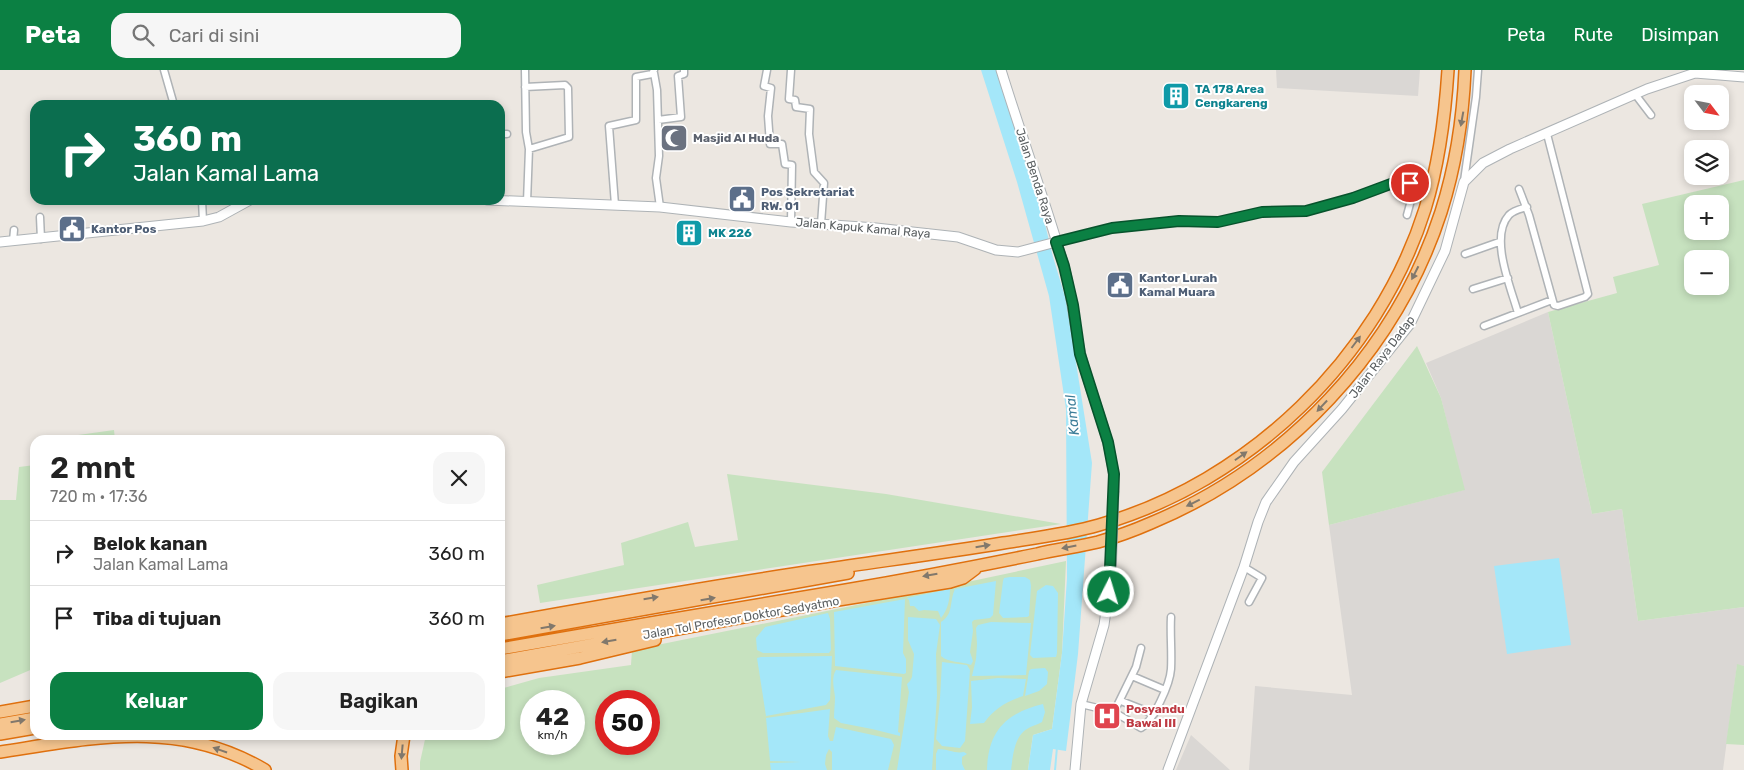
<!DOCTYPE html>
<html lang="id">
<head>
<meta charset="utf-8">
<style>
  body { margin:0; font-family:Rubik,sans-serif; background:#f6f6f6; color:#222; height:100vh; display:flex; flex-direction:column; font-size:19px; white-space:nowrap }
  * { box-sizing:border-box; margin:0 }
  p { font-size:16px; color:#767676 }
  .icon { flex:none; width:28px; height:28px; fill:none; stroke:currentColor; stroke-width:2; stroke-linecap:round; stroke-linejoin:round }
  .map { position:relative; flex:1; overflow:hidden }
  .side { position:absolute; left:30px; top:365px; width:475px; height:305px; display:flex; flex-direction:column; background:#fff; border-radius:15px; box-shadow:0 2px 8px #0003 }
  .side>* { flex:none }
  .hud { position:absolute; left:30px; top:30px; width:475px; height:105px; border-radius:15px; box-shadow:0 2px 8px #0003; background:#0b6e4f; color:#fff; overflow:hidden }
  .needle { width:32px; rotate:122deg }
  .tools { position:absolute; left:1684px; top:15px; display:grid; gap:10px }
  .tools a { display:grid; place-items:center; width:45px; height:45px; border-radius:10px; background:#fff; box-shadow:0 2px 8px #0003; font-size:25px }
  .speed { position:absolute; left:520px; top:620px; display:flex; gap:10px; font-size:25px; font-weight:700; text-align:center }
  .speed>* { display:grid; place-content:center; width:65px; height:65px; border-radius:50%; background:#fff; box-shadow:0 2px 8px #0003; line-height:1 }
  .speed small { font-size:12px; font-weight:400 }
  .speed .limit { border:8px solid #d22; background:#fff; color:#111 }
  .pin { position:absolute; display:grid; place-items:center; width:42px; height:42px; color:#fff; margin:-21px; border:2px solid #fff; border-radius:50%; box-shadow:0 1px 5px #0007 }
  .me { position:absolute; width:55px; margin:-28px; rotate:5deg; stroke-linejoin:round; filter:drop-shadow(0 0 4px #0008) }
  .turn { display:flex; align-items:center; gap:18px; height:105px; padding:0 20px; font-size:22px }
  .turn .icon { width:65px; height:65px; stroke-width:2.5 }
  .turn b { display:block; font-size:35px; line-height:42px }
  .round { display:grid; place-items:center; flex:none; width:52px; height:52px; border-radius:15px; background:#f6f6f6 }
  .headline { display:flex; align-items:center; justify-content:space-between; height:85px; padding:0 20px }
  h1 { font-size:30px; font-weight:600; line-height:38px }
  .primary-button { display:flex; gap:10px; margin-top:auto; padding:10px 20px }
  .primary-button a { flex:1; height:58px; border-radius:15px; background:#0b8043; color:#fff; font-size:20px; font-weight:600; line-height:58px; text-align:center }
  .primary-button a+a { background:#f6f6f6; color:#222 }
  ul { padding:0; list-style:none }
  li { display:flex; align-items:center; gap:15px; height:65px; padding:0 20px; border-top:1px solid #e0e0e0 }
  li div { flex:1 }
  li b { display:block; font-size:19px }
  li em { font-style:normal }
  header { display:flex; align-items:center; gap:30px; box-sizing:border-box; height:70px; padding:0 25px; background:#0b8043; color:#fff }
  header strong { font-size:24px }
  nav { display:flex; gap:28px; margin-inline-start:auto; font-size:18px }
  .search { width:350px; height:45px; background:#f6f6f6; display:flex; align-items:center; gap:12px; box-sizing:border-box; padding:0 18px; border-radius:15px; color:#767676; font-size:19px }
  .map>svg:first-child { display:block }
  .industrial { fill:#dad7d4 }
  .green { fill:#c7e2bf; fill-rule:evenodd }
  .water { fill:#a4e7f9 }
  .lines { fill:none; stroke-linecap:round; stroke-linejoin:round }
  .stream { stroke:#a4e7f9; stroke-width:2 }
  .street-casing { stroke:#afb3b6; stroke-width:9 }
  .secondary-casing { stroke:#aeb3b6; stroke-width:11 }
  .highway-casing { stroke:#df700e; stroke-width:14 }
  .street { stroke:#fff; stroke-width:6 }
  .secondary { stroke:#fff; stroke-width:9 }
  .highway { stroke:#f6c58e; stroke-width:11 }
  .secondary-bridge-casing { stroke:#aeb3b6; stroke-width:11; stroke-linecap:butt }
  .secondary-bridge { stroke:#fff; stroke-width:9 }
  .oneway { fill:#81786c }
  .route-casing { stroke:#07532c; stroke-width:12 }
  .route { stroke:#0b8043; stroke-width:9 }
  .labels { text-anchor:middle; stroke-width:4; stroke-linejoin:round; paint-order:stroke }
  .culture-label { font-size:12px; font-weight:bold; fill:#0d838f; stroke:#fff; text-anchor:start }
  .worship-label { font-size:12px; font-weight:bold; fill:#5b616d; stroke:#fff; text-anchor:start }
  .street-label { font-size:12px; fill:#5a5f61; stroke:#fff }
  .service-label { font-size:12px; font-weight:bold; fill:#4e5e75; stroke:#fff; text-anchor:start }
  .health-label { font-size:12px; font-weight:bold; fill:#be3a42; stroke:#fff; text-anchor:start }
  .water-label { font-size:14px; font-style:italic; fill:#3d7e99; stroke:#fff }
</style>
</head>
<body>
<header>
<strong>Peta</strong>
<div class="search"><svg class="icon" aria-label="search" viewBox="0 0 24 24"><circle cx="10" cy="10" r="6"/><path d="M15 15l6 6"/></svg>Cari di sini</div>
<nav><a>Peta</a><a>Rute</a><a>Disimpan</a></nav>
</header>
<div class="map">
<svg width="1744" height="700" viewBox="0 0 1744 700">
  <rect width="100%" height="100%" fill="#ece7e1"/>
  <path class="industrial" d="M 1276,0 L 1420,0 L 1418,26 L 1277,18 Z
    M 1548,242 L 1592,444 L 1622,439 L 1638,551 L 1744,537 L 1744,596 L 1737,595 L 1723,700 L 1249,700 L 1255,616 L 1352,625 L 1329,455 L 1464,420 L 1441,328 L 1426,293 Z
    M 1191,665 L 1230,700 L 1176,700 Z"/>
  <path class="green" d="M 1744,110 L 1744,537 L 1638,551 L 1622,439 L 1592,444 L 1548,242 L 1617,223 L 1613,207 L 1659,195 L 1642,134 ZM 1692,134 L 1720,134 L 1720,161 L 1692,161 ZM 1692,189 L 1720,189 L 1720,216 L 1692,216 Z
    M 1417,276 L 1441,328 L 1465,420 L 1329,455 L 1322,402 Z
    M 114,360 L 115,370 L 70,370 L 71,366 Z
    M 35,395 L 35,598 L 0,613 L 0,430 L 16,430 L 19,397 Z
    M 727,404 L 886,424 L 1061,454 L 540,533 L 537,515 L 624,495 L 621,473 L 688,452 L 695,477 L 738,470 Z
    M 1066,491 L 1062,583 L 1052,659 L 1033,665 L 1028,700 L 420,700 L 420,692 L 426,665 L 500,665 L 500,619 L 539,608 L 631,595 L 632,580 L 901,526 ZM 531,631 L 574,631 L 574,674 L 531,674 ZM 606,631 L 649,631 L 649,674 L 606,674 Z
    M 1737,594 L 1744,596 L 1744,675 L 1726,674 Z"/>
  <path class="water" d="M 981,0 L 996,0 L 1038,125 L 1053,187 L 1066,230 L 1092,393 L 1078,584 L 1066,681 L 1053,679 L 1050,700 L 1028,700 L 1033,665 L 1052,659 L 1062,583 L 1067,508 L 1066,339 L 1049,226 L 1017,112 Z
    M 1559,488 L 1571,575 L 1507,584 L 1494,496 Z
    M 1010,507 L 1025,507 L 1030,510 L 1031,516 L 1029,546 L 1027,547 L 1003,548 L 999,543 L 1003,511 L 1004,508 Z
    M 996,511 L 993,545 L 990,548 L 974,550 L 972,552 L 973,561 L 970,582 L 973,591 L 971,595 C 961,591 948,593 941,586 L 941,552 C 954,544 949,532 955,519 Z
    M 1046,515 L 1053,516 L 1058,523 L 1057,583 L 1056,587 L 1033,588 L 1030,585 L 1037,521 Z
    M 950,519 C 950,528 948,540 941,548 L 938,541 L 924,540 L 919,541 L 914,536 L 910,536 L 909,530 L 907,528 Z
    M 905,529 L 903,583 L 906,589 L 906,603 L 904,604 L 835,596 L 834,542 Z
    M 828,543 L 830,549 L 831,580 L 829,583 L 763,583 L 757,580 L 756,568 L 765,557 Z
    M 908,547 L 936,549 L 940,555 L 936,584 L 937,626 L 932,700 L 897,700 L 909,622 L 907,614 L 910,611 L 912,607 L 914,584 L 908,570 Z
    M 991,552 L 1031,553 L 1026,605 L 972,606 L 976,589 L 977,574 L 976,558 L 978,555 Z
    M 832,586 L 830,630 L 826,635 L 766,646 L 757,588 L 761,587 Z
    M 942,592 L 967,595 L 970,600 L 965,671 L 960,678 L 942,676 L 936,669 L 940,628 Z
    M 1045,598 L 1048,602 L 1047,614 L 1039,621 L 1025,626 L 1029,601 L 1031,599 Z
    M 836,600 L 902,607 L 898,662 L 900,663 L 900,666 L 872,659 L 841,653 L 834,648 C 834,641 835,634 835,627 C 834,618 831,608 836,600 Z
    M 998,608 L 1026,609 L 1023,626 C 1006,632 994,639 984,653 L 970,654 L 972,637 L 971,611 Z
    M 1043,634 L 1045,642 L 1042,652 C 1037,655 1031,656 1027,659 C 1014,667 1013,686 1011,700 L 987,700 C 988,661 1006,643 1043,634 Z
    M 830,639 L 828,666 L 830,671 L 833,671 L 836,657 L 891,669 L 894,675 L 888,700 L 832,700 L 832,682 L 829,679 L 826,685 L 825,694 L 827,700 L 771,700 L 770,693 L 801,692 L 770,691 L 766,648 Z
    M 938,679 C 948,679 955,684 964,682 L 967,684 L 962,687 L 962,694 L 965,700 L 936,700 L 936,684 Z"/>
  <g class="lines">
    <path class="stream" d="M 1055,700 L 1057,677"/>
    <g class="street-casing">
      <path id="street" d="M 164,0 L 174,35
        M 525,0 L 526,62 L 529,79 L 527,132
        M 767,0 L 764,16 L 771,18 L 768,46 L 770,74 L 782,74 L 785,94 L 792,95 L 791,152
        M 791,0 L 789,29 L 795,30 L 796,37 L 810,39 L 809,64 L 814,102 L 824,113 L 821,154
        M 654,3 L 657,20 L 659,86 L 656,108 L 660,137
        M 525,17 L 565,15 L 568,18 L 569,67 L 529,79
        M 1635,24 L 1651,45
        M 658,50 L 681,47 L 678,6 L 684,4 L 684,0
        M 500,64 L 507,64
        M 1464,111 L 1476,27 L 1478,0
        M 1519,119 L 1529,145 L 1554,235 L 1558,236 L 1585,227 L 1588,224 L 1587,220 L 1547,64
        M 202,130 L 203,151
        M 615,135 L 609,56 L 636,50 L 636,7 L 652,4 L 654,0
        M 40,147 L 41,169
        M 13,171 L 14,160
        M 1056,172 L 1112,158 L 1179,151 L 1217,152 L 1262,142 L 1306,141 L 1353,128 L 1396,112 L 1410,113 L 1413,123 L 1407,145
        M 1465,184 L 1499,172
        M 1473,219 L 1508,208
        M 1518,243 C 1511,218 1489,167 1509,145 C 1514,140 1521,139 1527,137
        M 1484,256 L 1552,230
        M 1244,497 L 1262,508 L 1249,532
        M 1132,606 L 1165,620
        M 1121,631 L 1154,644
        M 1081,634 L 1114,642 L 1136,597 L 1141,578
        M 1114,642 L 1141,658 C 1154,650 1170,614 1171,599 C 1172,581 1170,564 1171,547"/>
    </g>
    <g class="secondary-casing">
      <path id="secondary" d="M 1001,0 C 1021,65 1045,130 1064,196 C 1072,225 1074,256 1081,285 C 1092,331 1115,374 1114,421
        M 487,130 L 660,137 L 791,152 L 876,158 L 958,167 L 996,180 L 1018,182 L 1056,172
        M 0,172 L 203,151 L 219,147 L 250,130
        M 1075,700 L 1081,634 L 1104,555 L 1111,505
        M 1168,700 L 1244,497 L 1258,452 L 1266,432 L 1294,392 L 1342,339 L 1410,254 L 1445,181 L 1464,112 L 1483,93 L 1510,79 L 1647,19 L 1695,3 L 1744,7"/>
    </g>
    <g class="highway-casing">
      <path id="highway" d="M 500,554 C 607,535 713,515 821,500 C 881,491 942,483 1003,473 C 1035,468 1068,464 1099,455 C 1249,412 1378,288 1425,139 C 1439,94 1445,47 1448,0
        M 500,565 L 848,503
        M 500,579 C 615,559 731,539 846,520 C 910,509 973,497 1037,484 C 1057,479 1078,477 1098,472 C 1116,467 1135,460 1151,453 C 1286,397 1396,281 1441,142 C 1456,95 1463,48 1465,0
        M 500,591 L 838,530 L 950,512 L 963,508 L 975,499
        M 500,602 L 580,588 L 655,570
        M 0,642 L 35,636
        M 0,654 L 35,648
        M 0,664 L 35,658
        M 0,682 C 93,668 178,648 265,700
        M 402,700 L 401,686 L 404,665"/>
    </g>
    <use href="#street" class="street"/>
    <use href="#secondary" class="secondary"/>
    <use href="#highway" class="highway"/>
    <g class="secondary-bridge-casing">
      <path id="secondary-bridge" d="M 1111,505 L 1114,421"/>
    </g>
    <use href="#secondary-bridge" class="secondary-bridge"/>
  </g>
  <defs><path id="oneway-solid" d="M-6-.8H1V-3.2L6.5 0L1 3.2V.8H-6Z" transform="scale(1.25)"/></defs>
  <g class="oneway">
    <use href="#oneway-solid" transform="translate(1462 49) rotate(100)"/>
    <use href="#oneway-solid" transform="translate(1415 203) rotate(117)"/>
    <use href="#oneway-solid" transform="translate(1356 272) rotate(-53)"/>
    <use href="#oneway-solid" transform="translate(1322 336) rotate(133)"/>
    <use href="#oneway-solid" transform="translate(1241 386) rotate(-35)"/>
    <use href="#oneway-solid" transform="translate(1193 433) rotate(154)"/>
    <use href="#oneway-solid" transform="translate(983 476) rotate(-9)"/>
    <use href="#oneway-solid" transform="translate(1069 477) rotate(169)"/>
    <use href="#oneway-solid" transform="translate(930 505) rotate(170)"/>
    <use href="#oneway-solid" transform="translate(651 528) rotate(-9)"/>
    <use href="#oneway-solid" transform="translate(708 529) rotate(-10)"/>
    <use href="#oneway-solid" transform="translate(548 557) rotate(-10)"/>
    <use href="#oneway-solid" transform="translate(609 571) rotate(170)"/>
    <use href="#oneway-solid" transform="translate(18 651) rotate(-10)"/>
    <use href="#oneway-solid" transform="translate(220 680) rotate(-161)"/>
    <use href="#oneway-solid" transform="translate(402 682) rotate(95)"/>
  </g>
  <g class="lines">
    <g class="route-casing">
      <path id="route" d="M 1109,522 L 1114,404 L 1108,372 L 1080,284 L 1073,235 L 1064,196 L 1056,172 L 1112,158 L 1179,151 L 1218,152 L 1262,142 L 1306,141 L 1353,128 L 1396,112 L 1410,113"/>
    </g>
    <use href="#route" class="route"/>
  </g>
  <defs>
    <g id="building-square" transform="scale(1.4375)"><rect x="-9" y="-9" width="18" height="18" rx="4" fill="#0f9aa8" stroke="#fff"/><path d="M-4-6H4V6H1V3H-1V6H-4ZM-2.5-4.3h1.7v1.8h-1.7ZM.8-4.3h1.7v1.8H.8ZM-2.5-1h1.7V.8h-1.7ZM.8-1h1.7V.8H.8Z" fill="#fff"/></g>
    <g id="mosque-square" transform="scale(1.4375)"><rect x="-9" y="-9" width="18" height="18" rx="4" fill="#6b7280" stroke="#fff"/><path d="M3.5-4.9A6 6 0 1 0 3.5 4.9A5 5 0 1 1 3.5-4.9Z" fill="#fff"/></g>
    <g id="civic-square" transform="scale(1.4375)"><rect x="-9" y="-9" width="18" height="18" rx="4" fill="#5c6f8a" stroke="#fff"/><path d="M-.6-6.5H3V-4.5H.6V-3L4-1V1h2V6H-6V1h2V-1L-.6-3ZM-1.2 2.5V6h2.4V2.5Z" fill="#fff"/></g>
    <g id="hospital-square" transform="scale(1.4375)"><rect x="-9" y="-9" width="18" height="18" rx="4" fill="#e0444e" stroke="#fff"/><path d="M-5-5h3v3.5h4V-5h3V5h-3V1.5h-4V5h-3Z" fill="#fff"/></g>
  </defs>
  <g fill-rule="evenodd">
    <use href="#building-square" x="1176" y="26"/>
    <use href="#mosque-square" x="674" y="68"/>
    <use href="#civic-square" x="742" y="129"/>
    <use href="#civic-square" x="72" y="159"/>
    <use href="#building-square" x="689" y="163"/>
    <use href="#civic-square" x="1120" y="215"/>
    <use href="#hospital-square" x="1107" y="646"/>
  </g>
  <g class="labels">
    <g class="culture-label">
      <text x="1195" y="23">TA 178 Area<tspan x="1195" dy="14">Cengkareng</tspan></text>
      <text x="708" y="167">MK 226</text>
    </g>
    <g class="worship-label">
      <text x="693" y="72">Masjid Al Huda</text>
    </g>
    <g class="street-label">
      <text transform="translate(1035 106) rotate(72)" y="4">Jalan Benda Raya</text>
      <text transform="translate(863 158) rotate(5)" y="4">Jalan Kapuk Kamal Raya</text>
      <text transform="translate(1382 287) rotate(-53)" y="4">Jalan Raya Dadap</text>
      <text transform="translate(741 548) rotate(-10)" y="4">Jalan Tol Profesor Doktor Sedyatmo</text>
    </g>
    <g class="service-label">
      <text x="761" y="126">Pos Sekretariat<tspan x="761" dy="14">RW. 01</tspan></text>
      <text x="91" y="163">Kantor Pos</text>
      <text x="1139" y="212">Kantor Lurah<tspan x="1139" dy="14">Kamal Muara</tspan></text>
    </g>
    <g class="health-label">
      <text x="1126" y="643">Posyandu<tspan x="1126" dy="14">Bawal III</tspan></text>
    </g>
    <g class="water-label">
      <text transform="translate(1072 345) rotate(-96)" y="5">Kamal</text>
    </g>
  </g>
</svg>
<div class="tools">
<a><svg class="needle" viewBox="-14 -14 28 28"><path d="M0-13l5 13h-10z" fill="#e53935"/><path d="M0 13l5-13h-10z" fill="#767676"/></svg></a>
<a><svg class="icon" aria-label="layers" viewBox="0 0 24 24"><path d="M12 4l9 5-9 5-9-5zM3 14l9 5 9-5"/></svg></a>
<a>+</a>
<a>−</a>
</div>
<div class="speed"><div>42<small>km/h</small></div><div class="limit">50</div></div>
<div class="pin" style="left:1410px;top:113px;background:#d93025"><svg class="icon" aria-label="arrive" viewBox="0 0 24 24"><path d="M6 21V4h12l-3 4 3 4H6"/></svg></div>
<svg class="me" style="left:1109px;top:522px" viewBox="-20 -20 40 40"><circle r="17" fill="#0b8043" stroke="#fff" stroke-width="3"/><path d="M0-11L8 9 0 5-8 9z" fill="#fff"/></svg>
<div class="hud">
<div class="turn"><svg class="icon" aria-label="right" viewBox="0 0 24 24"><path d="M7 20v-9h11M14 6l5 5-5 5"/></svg><div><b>360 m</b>Jalan Kamal Lama</div></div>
</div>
<section class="side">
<div class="headline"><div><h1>2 mnt</h1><p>720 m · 17:36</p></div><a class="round"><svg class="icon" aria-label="close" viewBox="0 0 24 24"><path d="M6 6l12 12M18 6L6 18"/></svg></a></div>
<ul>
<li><svg class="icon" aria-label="right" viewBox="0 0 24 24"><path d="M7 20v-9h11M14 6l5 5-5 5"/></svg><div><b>Belok kanan</b><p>Jalan Kamal Lama</p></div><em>360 m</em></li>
<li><svg class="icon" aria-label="arrive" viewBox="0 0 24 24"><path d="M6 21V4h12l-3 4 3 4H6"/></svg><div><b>Tiba di tujuan</b></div><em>360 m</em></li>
</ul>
<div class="primary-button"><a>Keluar</a><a>Bagikan</a></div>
</section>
</div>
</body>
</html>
